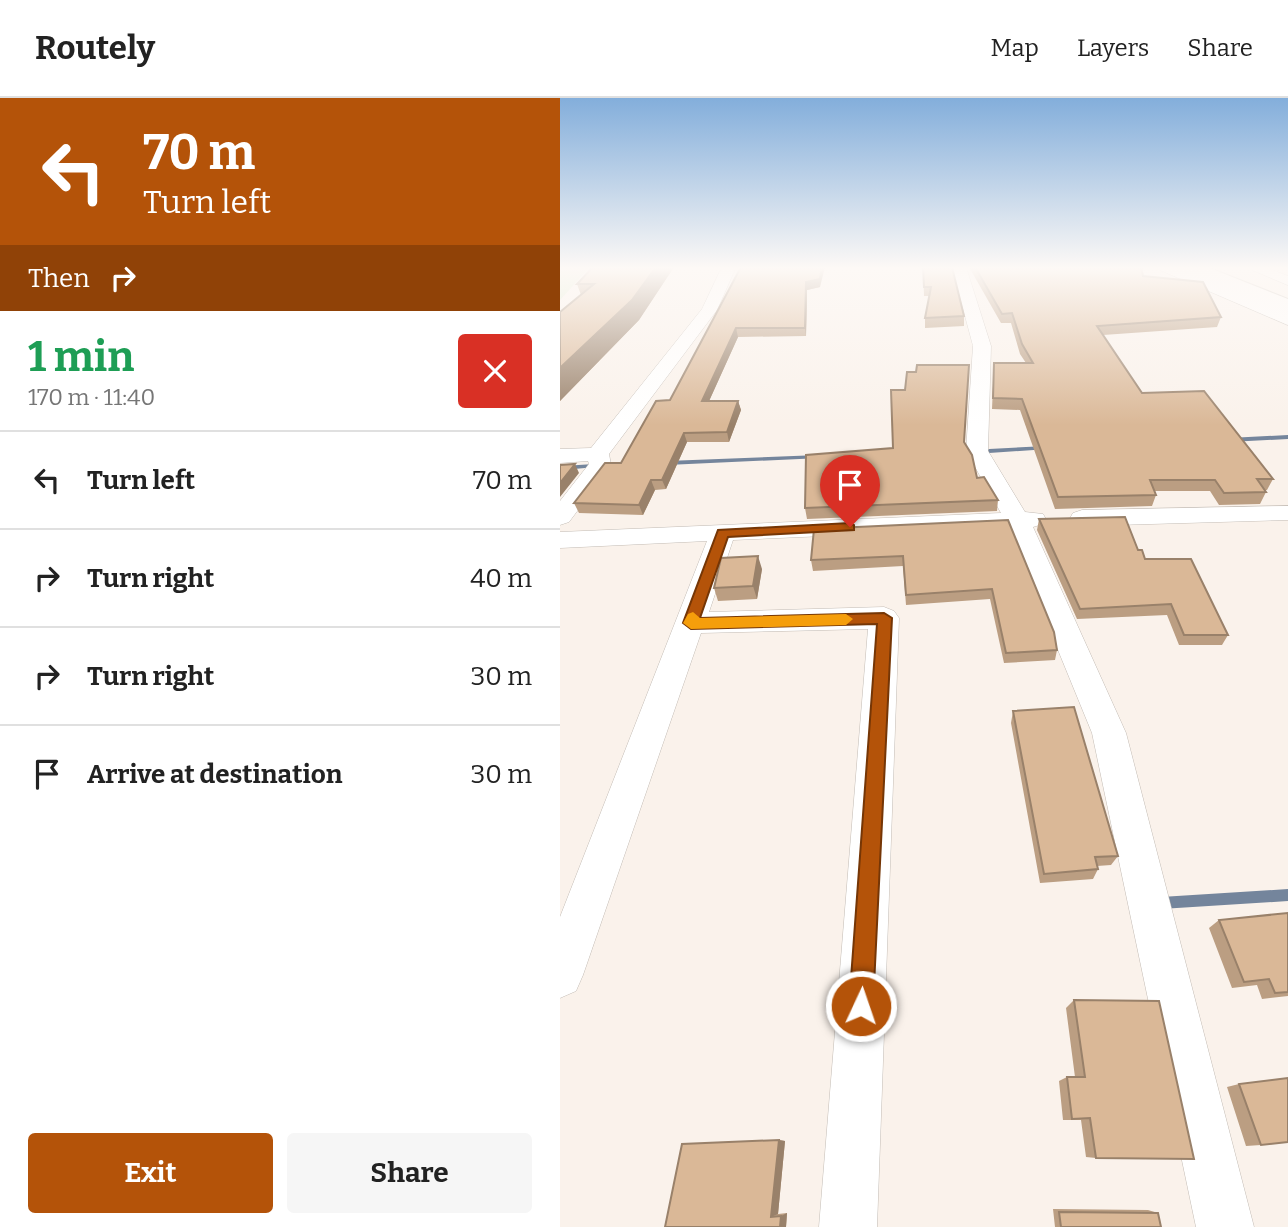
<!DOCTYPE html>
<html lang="en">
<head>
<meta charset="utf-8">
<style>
  body { margin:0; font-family:Bitter,serif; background:#f6f6f6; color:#222; height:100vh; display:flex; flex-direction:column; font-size:26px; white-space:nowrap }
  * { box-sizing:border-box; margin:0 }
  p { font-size:23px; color:#767676 }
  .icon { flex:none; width:38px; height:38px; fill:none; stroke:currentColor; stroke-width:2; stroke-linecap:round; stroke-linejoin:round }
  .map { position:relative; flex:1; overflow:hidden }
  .drawer { display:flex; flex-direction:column; background:#fff; width:560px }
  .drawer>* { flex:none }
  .top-card { background:#b45309; color:#fff; overflow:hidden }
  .pin { position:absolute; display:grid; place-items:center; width:60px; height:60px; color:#fff; margin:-72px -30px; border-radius:50% 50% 50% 0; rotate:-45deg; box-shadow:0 0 7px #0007 }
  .pin .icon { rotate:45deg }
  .me { position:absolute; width:77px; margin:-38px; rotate:3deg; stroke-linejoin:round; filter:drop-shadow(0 0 5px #0008) }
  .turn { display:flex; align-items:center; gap:24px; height:147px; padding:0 28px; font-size:32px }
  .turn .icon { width:91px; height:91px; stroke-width:2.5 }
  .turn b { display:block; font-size:49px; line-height:60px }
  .then { display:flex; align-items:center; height:66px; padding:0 28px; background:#0003; gap:14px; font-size:26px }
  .round { display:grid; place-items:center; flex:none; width:74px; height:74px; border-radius:7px; background:#f6f6f6 }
  .summary { display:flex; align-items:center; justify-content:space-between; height:119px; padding:0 28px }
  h1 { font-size:42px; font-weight:700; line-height:52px; color:#1e9e55 }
  .action { display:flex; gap:14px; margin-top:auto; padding:14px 28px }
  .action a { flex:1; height:80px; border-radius:7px; background:#b45309; color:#fff; font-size:28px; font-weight:700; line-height:80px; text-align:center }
  .action a+a { background:#f6f6f6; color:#222 }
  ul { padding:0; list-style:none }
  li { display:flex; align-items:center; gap:21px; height:98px; padding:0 28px; border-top:2px solid #e0e0e0 }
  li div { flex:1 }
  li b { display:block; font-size:26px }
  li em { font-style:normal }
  header { display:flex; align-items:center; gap:42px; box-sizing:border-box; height:98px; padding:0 35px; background:#fff; border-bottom:2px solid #e0e0e0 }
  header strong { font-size:33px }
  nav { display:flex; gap:38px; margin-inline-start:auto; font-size:24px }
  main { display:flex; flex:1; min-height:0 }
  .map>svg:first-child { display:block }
  .green { fill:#daebcb }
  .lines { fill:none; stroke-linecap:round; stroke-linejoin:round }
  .stream { fill:#74859c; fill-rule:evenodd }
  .street-casing { stroke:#c3bcb5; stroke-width:1 }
  .primary-casing { stroke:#c3bcb5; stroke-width:2 }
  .highway-casing { stroke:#c3bcb5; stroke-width:2 }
  .street { fill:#fff; fill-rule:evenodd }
  .primary { fill:#fff; fill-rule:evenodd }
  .highway { fill:#fff; fill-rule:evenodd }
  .wall { fill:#bb9e82 }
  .shaded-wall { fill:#99816a }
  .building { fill:#dab897; stroke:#99816a; stroke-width:2 }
  .route { fill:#b45309; stroke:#753606; stroke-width:2 }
  .slow { fill:#f59e0b }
</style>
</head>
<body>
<header>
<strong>Routely</strong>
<nav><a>Map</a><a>Layers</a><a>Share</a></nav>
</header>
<main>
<section class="drawer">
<div class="top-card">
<div class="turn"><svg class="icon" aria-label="left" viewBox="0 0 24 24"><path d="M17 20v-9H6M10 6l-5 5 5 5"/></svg><div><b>70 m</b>Turn left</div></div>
<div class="then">Then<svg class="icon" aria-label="right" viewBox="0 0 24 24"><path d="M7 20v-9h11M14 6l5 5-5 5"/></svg></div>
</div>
<div class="summary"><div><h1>1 min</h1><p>170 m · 11:40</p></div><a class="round" style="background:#d93025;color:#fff"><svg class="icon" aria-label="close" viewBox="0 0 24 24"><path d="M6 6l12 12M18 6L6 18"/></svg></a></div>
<ul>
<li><svg class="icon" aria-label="left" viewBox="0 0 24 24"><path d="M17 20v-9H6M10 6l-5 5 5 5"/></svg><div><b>Turn left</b></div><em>70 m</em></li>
<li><svg class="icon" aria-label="right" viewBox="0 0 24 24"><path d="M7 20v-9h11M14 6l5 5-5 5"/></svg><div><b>Turn right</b></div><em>40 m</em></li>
<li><svg class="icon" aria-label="right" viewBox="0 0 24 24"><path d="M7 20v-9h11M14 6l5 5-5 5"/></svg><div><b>Turn right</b></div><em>30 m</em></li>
<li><svg class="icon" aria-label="arrive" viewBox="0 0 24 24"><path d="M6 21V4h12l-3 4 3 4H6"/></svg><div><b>Arrive at destination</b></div><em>30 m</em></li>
</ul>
<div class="action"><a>Exit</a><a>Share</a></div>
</section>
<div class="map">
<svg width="728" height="1129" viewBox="0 0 728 1129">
  <rect width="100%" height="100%" fill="#faf2eb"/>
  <path class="green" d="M 0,169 L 30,169 L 0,202 Z"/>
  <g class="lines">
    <path class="stream" d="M 728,337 L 728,341 L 669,344 L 666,342 L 669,340 Z
      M 486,348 L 489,350 L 488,351 L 429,355 L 426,353 L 429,351 Z
      M 259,357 L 261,358 L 261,360 L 107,367 L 104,365 L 107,363 Z
      M 34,366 L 37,368 L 36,369 L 3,372 L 0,371 L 3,368 Z
      M 728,791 L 728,803 L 601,811 L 596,810 L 595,805 L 596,800 L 601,799 Z"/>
    <g class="street-casing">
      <path id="street" d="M 162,169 L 176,169 L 157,212 L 49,356 L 51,367 L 48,372 L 9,424 L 0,427 L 0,403 L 29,366 L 28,363 L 0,365 L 0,351 L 31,350 L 142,211 Z
        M 392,169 L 406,169 L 431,248 L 428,353 L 465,414 L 483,416 L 486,421 L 483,426 L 473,429 L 566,635 L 694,1129 L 636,1129 L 532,635 L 448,430 L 173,442 L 149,514 L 324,509 L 334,513 L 339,520 L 317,1129 L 259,1129 L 308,531 L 141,535 L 23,877 L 16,893 L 0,900 L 0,819 L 147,443 L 0,450 L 0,434 L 441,415 L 406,353 L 413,248 Z
        M 593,169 L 613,169 L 728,216 L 728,227 Z
        M 685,169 L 705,169 L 728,178 L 728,187 Z
        M 728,408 L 728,422 L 522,428 L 513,425 L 510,420 L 513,415 L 522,412 Z"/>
    </g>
    <g class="primary-casing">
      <path id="primary" d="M 613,169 L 637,169 L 728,205 L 728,218 Z"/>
    </g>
    <g class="highway-casing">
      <path id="highway" d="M 624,169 L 647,169 L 728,201 L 728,214 Z"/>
    </g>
    <use href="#street" class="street"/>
    <use href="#primary" class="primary"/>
    <use href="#highway" class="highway"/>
  </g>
  <path class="wall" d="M 33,169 L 114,169 L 79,222 L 0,303 L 0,214 L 21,197 L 17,186 Z
    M 181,169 L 260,189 L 247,192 L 246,238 L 178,239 L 149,303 L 178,303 L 181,312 L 169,344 L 127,344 L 106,391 L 95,392 L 83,417 L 19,415 L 14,405 L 61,365 L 110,302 Z
    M 363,169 L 404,218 L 404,228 L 365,230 L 365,220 L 369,198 L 364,198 Z
    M 409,169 L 581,169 L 583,178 L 661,219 L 657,229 L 543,237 L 582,295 L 713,381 L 707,392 L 705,392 L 706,394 L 700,406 L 659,407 L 650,393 L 595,393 L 596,397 L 592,408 L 495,411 L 460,312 L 432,311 L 434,265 L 466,265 L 460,256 L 451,225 L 441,225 Z
    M 345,292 L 404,344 L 417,380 L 438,402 L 437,413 L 247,421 L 245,410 L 333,350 Z
    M 479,421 L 578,452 L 585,461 L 668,537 L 662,547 L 619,547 L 607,517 L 517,521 L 477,432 Z
    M 448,422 L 497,552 L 495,562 L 444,565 L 430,501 L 346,507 L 343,468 L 253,473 L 251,462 Z
    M 202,471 L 197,501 L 158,503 L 154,490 Z
    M 453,613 L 558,758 L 551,767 L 537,768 L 538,771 L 533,781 L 480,785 L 451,625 Z
    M 728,815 L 728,898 L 702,901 L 697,887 L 672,890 L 649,830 L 659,822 Z
    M 514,902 L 536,1060 L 526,1059 L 521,1022 L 503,1022 L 499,983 L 507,979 L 515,979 L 506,910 Z
    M 679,986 L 701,1047 L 686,1048 L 667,989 Z
    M 219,1042 L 225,1043 L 218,1116 L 227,1115 L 226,1129 L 105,1129 Z
    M 493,1111 L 588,1112 L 598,1115 L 601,1129 L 495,1129 Z"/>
  <path class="shaded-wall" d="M 96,169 L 114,169 L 79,222 L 0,303 L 0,270 Z
    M 262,169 L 265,169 L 260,189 L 247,192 L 246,238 L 245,230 L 246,184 Z
    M 176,230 L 178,239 L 145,312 L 142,303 Z
    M 178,303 L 181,312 L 169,344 L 167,334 Z
    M 124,335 L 127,344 L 106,391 L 102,382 Z
    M 15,366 L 19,375 L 0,399 L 0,385 Z
    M 91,382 L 95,392 L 83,417 L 79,407 Z
    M 198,458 L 202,471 L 197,501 L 193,488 Z
    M 219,1042 L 225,1043 L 218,1116 L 211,1119 Z
    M 227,1115 L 226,1129 L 220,1129 L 221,1118 Z"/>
  <path class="building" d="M 33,169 L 96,169 L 72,202 L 0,270 L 0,214 L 34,186 L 17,186 Z
    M 181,169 L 262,169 L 260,181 L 246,184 L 245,230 L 176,230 L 142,303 L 178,303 L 167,334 L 124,335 L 102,382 L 91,382 L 79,407 L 14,405 L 45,365 L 61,365 L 96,303 L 110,302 Z
    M 363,169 L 392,169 L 404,218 L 365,220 L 371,189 L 364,189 Z
    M 415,169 L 581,169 L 583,178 L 643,184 L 661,219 L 537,228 L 582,295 L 644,293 L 713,381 L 697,381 L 706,394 L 664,395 L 655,382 L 590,382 L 596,397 L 498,399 L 462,301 L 433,300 L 434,265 L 473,265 L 462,246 L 452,215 L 442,216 Z
    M 357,267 L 409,267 L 404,344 L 412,357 L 417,380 L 424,379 L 438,402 L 245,410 L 246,357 L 333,350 L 331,292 L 345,292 L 347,274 L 356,274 Z
    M 15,366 L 0,385 L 0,367 Z
    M 565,419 L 578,452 L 582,452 L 585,461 L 631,461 L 668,537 L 624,537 L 611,506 L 520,511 L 479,421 Z
    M 448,422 L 494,534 L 497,552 L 446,555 L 432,491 L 346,497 L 343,458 L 251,462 L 254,431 Z
    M 198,458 L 193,488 L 154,490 L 161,460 Z
    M 514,609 L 558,758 L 535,759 L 538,771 L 484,776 L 453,613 Z
    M 728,815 L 728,894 L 715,895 L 709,881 L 684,884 L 659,822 Z
    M 514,902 L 599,903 L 634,1061 L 536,1060 L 530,1020 L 512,1021 L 507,979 L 525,979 Z
    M 728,980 L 728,1044 L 701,1047 L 679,986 Z
    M 219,1042 L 211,1119 L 221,1118 L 220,1129 L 105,1129 L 122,1046 Z
    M 499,1114 L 598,1115 L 601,1129 L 501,1129 Z"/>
  <linearGradient id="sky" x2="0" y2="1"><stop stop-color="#83aedb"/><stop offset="0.52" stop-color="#fdf9f6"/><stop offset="1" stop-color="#fdf9f6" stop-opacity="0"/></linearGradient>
  <rect width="728" height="327" fill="url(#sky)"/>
  <path class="route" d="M 290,425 L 294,427 L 294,432 L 168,439 L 140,520 L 324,515 L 332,520 L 313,908 L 310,916 L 301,919 L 293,916 L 289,908 L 317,526 L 131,531 L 123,525 L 158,432 Z"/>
  <path class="slow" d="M 133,514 L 140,520 L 286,516 L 293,521 L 286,527 L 131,531 L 123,525 L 128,516 Z"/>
</svg>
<div class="pin" style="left:290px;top:429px;background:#d93025"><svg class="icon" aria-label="arrive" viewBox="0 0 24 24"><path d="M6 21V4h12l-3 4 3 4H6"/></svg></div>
<svg class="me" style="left:301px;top:908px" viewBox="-20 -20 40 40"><circle r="17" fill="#b45309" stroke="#fff" stroke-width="3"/><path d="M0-11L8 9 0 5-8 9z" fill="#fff"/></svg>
</div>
</main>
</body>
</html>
